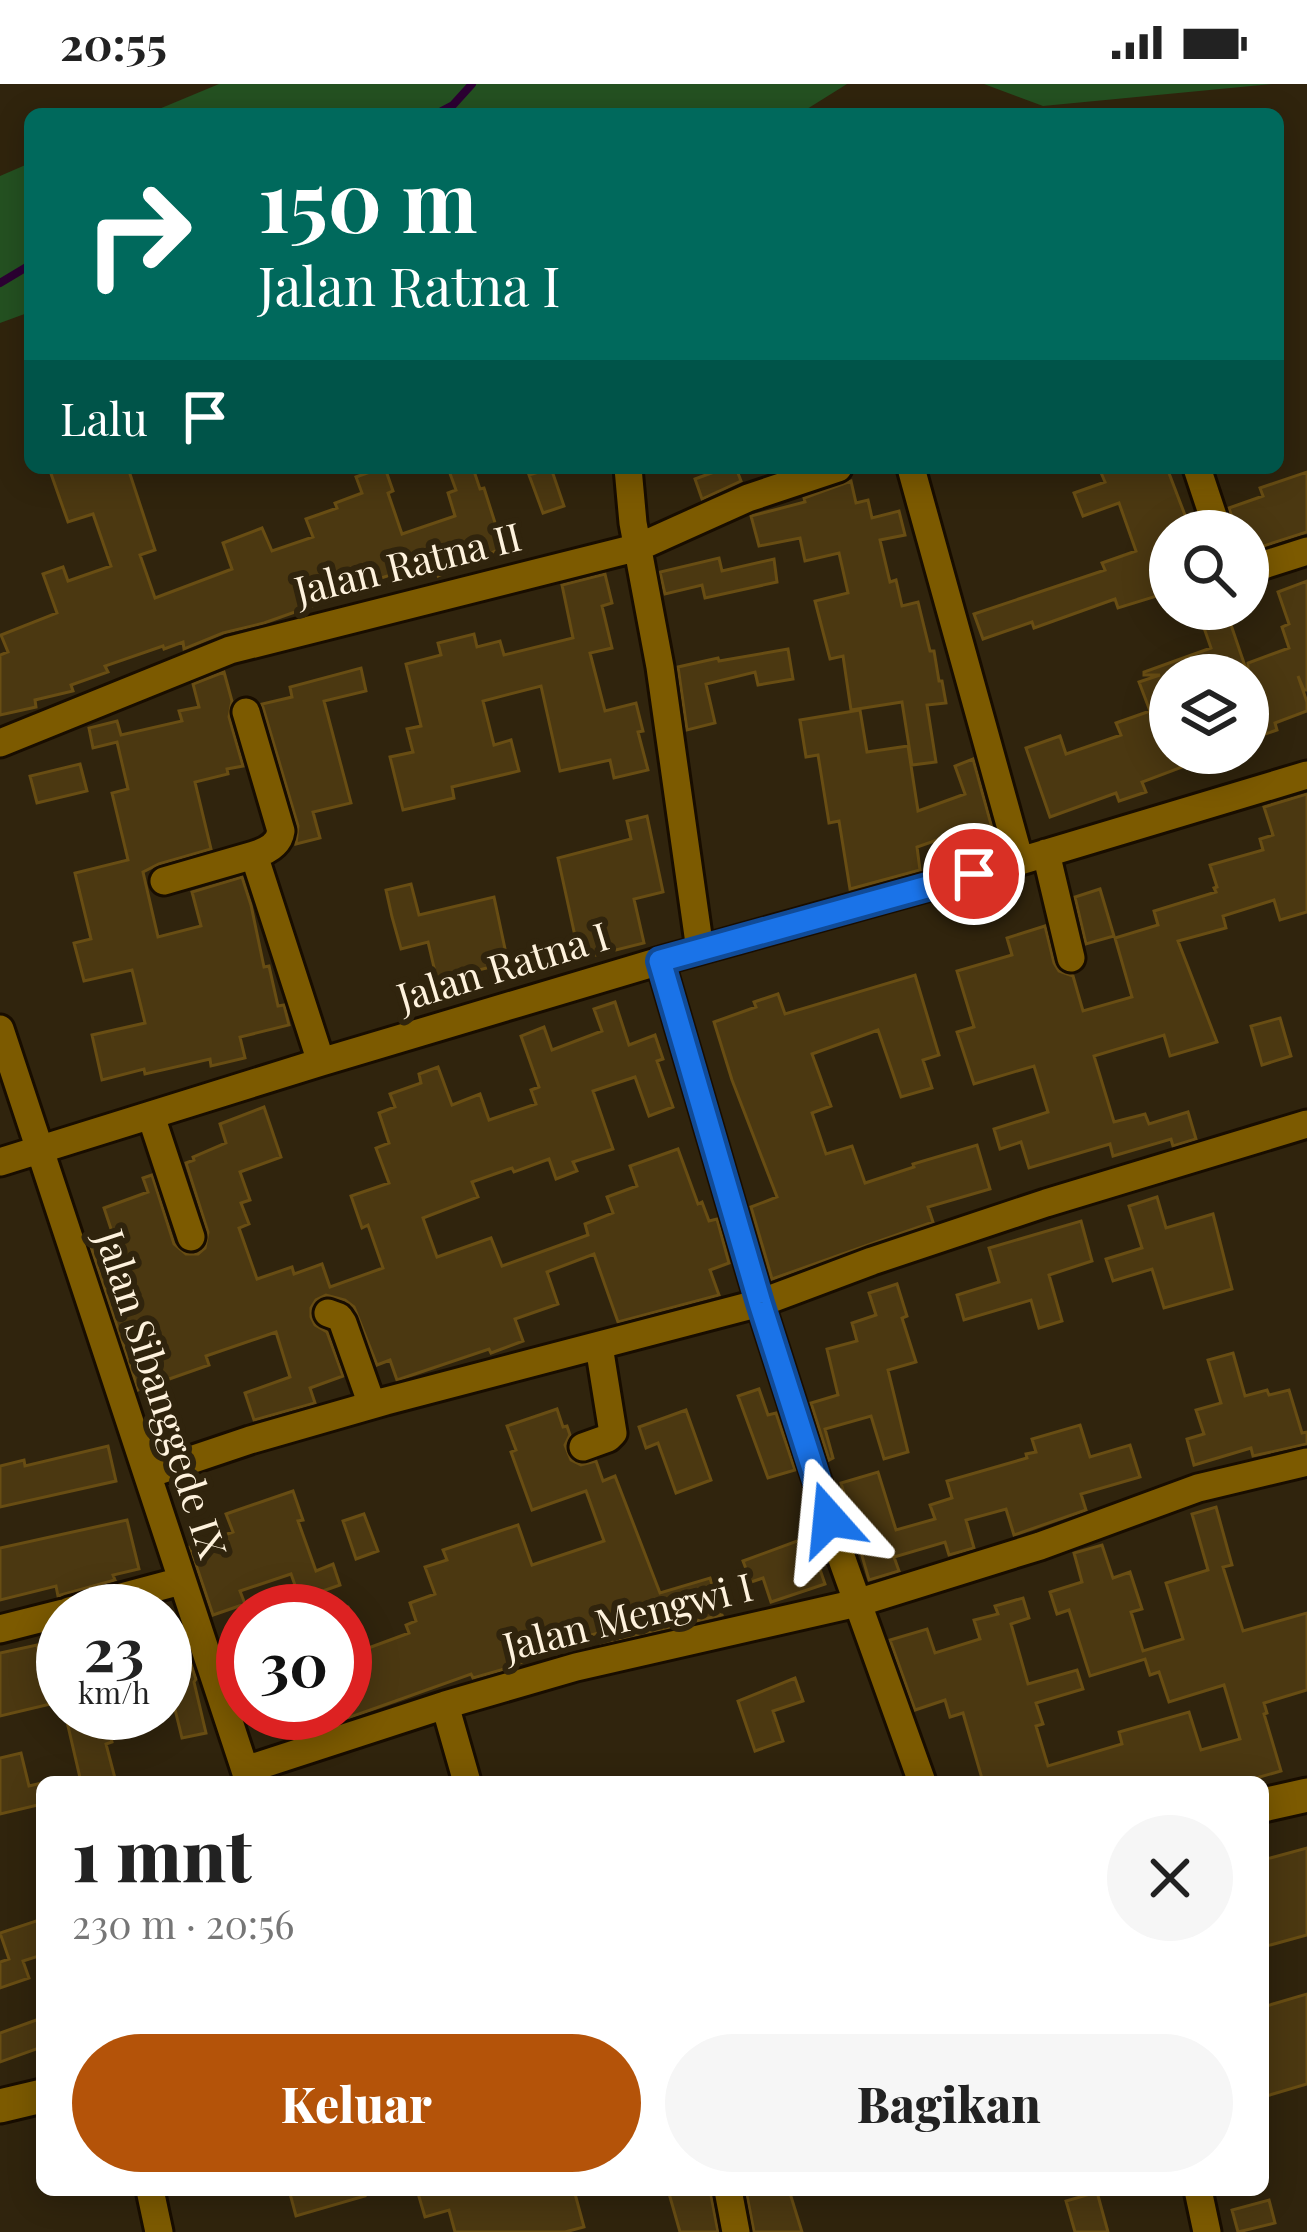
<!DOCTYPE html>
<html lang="id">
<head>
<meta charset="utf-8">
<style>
  body { margin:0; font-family:"Playfair Display",serif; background:#f6f6f6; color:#222; height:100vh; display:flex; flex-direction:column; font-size:45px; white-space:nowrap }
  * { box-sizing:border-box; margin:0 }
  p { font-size:39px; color:#767676 }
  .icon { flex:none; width:66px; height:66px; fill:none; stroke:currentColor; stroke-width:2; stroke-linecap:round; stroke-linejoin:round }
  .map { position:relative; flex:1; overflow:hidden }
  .sheet { position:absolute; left:36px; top:1692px; width:1233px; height:420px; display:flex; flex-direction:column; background:#fff; border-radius:18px; box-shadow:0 6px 30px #0003 }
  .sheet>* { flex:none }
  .banner { position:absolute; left:24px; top:24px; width:1260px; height:366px; border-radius:18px; box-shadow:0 6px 30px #0003; background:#00695c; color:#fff; overflow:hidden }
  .buttons { position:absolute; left:1149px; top:426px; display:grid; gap:24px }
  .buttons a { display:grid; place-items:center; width:120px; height:120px; border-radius:50%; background:#fff; box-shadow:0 6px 30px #0003; font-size:60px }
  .speed { position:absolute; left:36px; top:1500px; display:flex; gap:24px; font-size:60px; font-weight:700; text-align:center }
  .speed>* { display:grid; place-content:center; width:156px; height:156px; border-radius:50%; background:#fff; box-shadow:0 6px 30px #0003; line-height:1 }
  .speed small { font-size:30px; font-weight:400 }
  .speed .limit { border:18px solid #d22; background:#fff; color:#111 }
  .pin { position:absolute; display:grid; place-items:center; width:102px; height:102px; color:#fff; margin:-51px; border:6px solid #fff; border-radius:50%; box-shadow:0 3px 12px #0007 }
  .me { position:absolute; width:132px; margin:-66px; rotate:342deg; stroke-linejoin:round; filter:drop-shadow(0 0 9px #0008) }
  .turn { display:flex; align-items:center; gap:42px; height:252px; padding:0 36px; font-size:54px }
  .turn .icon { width:156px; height:156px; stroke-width:2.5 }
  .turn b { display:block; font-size:84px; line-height:102px }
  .then { display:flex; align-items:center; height:114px; padding:0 36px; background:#0003; gap:24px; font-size:45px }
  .round { display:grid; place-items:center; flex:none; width:126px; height:126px; border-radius:63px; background:#f6f6f6 }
  .head { display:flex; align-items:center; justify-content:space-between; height:204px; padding:0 36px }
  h1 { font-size:72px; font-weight:800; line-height:90px }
  .primary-button { display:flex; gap:24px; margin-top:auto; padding:24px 36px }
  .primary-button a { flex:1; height:138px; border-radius:72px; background:#b45309; color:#fff; font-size:48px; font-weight:800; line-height:138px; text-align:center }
  .primary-button a+a { background:#f6f6f6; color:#222 }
  .status { display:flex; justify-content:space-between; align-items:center; height:84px; padding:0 60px; background:#fff; direction:ltr }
  .status svg { height:33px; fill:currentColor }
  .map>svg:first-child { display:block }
  .green { fill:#245121 }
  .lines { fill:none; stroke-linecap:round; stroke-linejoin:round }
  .stream { stroke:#2c0033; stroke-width:8 }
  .building { fill:#4b3811; stroke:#684d13; stroke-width:3 }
  .minor-casing { stroke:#180d00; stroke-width:33 }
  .secondary-casing { stroke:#180d00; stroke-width:39 }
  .minor { stroke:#7c5a00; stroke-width:27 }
  .secondary { stroke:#7c5a00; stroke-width:33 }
  .route-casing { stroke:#114b97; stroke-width:30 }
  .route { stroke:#1a73e8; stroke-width:21 }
  .labels { text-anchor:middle; stroke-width:12; stroke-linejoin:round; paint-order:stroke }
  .street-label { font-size:39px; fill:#fef2dd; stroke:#30240d }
</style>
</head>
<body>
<div class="status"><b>20:55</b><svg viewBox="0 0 49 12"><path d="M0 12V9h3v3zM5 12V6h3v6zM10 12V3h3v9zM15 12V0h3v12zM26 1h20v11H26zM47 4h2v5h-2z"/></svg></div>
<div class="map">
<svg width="1307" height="2148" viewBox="0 0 1307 2148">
  <rect width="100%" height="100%" fill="#30240d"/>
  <path class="green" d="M 219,0 L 847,0 L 799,30 L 147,30 Z
    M 984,0 L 1272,0 L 1043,22 Z
    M 30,79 L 30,228 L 0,239 L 0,92 Z"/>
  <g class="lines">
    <path class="stream" d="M 436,30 L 453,21 L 472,0
      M 0,199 L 30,181"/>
  </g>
  <path class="building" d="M 49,384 L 128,384 L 155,466 L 140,471 L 155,514 L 232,485 L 223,459 L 262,444 L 272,467 L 313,453 L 306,435 L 337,424 L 335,419 L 362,409 L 356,393 L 381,384 L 385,384 L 393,407 L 388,409 L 402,450 L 455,432 L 448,409 L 456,406 L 448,384 L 473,384 L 480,405 L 484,404 L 503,464 L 438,492 L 435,486 L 403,497 L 400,488 L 352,503 L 313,517 L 315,521 L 264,539 L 223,549 L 184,565 L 183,558 L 164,565 L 163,562 L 105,582 L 108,588 L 71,601 L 73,607 L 35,616 L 36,623 L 0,631 L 0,571 L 8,568 L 1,551 L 57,529 L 43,490 L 63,483 L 68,497 L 111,482 L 93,430 L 68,438 Z
    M 551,384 L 564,422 L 543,429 L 529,391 Z
    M 725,384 L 736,384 L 741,397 L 702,415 L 695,395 Z
    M 1099,384 L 1167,384 L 1188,439 L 1195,436 L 1199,447 L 1170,447 L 1170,508 L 1118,524 L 1115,515 L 1034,544 L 1032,538 L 983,555 L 974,530 L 1105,486 L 1102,479 L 1136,467 L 1119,419 L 1083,432 L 1074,409 L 1105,398 Z
    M 1307,388 L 1307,448 L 1248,467 L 1248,447 L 1236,447 L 1229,424 L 1263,412 L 1260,404 Z
    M 851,397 L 856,419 L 868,416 L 872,434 L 899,427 L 905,451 L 880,456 L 890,498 L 896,496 L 902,522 L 918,518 L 930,567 L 934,567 L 939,597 L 942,597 L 946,619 L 927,621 L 936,678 L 912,681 L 902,618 L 851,626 L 843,572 L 830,575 L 815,517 L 848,509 L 839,469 L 805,477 L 800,454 L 759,462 L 751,432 L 805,418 L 804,414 Z
    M 719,474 L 722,487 L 774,475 L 777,498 L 705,514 L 702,501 L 665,510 L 660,488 Z
    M 605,490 L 612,519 L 602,522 L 612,564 L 590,569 L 605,627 L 636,619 L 643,647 L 638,648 L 648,686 L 614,694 L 610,676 L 560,687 L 541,602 L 483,617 L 494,661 L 511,656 L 519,687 L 452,703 L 454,714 L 403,726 L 390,673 L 413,668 L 407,645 L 421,642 L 406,580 L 441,571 L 438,559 L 474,550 L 477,563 L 500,557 L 504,571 L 573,554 L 562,501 Z
    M 1307,497 L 1307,606 L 1304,606 L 1298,592 L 1307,618 L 1307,627 L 1275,639 L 1277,646 L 1248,656 L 1248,579 L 1289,564 L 1282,543 L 1289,540 L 1278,508 Z
    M 1228,532 L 1248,591 L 1170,591 L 1170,669 L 1213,669 L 1214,671 L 1142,698 L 1146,708 L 1119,717 L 1116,709 L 1050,733 L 1026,664 L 1060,652 L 1066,670 L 1121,651 L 1116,639 L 1150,627 L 1139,598 L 1160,591 L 1144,591 L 1144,588 L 1211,564 L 1203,541 Z
    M 788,565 L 793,595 L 758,601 L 755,588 L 706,600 L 715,639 L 687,646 L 678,583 L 718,574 L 719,577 Z
    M 361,584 L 366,607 L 324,617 L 351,719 L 313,728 L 320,754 L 296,760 L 298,742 L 262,620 L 292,613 L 290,603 Z
    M 224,588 L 232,617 L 229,633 L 243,682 L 227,685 L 228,690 L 195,698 L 211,765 L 159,780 L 143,788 L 158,853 L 201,842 L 192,808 L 242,793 L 251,821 L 264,883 L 269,882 L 278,922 L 284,921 L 289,941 L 240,953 L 245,974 L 211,982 L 210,975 L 145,990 L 144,985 L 102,996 L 92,951 L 145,939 L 132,886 L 84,897 L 74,859 L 91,855 L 75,789 L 128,776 L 112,709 L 128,705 L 117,658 L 93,664 L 89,644 L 117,637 L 121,651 L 182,637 L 179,627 L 199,623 L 193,600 Z
    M 860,626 L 867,668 L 908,662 L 918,727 L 965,710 L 955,682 L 973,675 L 994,751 L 974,758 L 969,745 L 917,763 L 920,786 L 850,805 L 839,737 L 829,739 L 818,671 L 806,673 L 800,636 Z
    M 80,680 L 87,707 L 37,719 L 30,692 Z
    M 1307,710 L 1307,828 L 1280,836 L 1274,816 L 1223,832 L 1226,844 L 1178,857 L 1217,958 L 1170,972 L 1164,951 L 1094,972 L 1114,1038 L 1145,1030 L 1149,1040 L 1188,1028 L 1196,1055 L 1173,1062 L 1171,1055 L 1113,1072 L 1110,1060 L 1029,1084 L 1021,1058 L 1000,1065 L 994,1045 L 1048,1028 L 1034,982 L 974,1000 L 957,948 L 974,943 L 957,887 L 1012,871 L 1007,854 L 1045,842 L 1054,879 L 1059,887 L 1073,892 L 1083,927 L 1132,913 L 1115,854 L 1158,841 L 1154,827 L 1216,808 L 1214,804 L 1217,803 L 1210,781 L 1263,766 L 1260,755 L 1273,751 L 1264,723 Z
    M 647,732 L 663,808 L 634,815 L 644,859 L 580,875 L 558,774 L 631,755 L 627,737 Z
    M 411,800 L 419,831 L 494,813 L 508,879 L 437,896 L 428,858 L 401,865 L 392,833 L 386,806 Z
    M 1100,805 L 1114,852 L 1086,860 L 1075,813 Z
    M 915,891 L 939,971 L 923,976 L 932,1004 L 901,1013 L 878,946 L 812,970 L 831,1022 L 812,1029 L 826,1070 L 852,1062 L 865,1099 L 914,1083 L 913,1080 L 977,1061 L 990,1105 L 928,1123 L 933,1138 L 772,1195 L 751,1123 L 777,1113 L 732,996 L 714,938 L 756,923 L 754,918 L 778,910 L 785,930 Z
    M 615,918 L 629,961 L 655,951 L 663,975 L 657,977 L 673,1023 L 649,1032 L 635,993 L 593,1007 L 613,1065 L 573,1078 L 577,1087 L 556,1095 L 549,1075 L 514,1088 L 512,1084 L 472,1098 L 478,1113 L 423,1134 L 437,1173 L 491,1154 L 502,1182 L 588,1151 L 585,1140 L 613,1129 L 607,1113 L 637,1102 L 630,1082 L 678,1065 L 698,1120 L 702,1118 L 709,1137 L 717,1135 L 729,1179 L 710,1186 L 719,1211 L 618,1238 L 594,1170 L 547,1188 L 558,1220 L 515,1235 L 523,1257 L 491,1269 L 489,1265 L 397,1296 L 390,1276 L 377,1281 L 354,1223 L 345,1216 L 326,1211 L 316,1216 L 311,1224 L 311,1233 L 315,1241 L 327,1248 L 343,1292 L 310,1304 L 315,1319 L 254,1336 L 245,1309 L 290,1293 L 276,1248 L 206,1272 L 209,1281 L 138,1306 L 91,1164 L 114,1154 L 104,1124 L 148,1108 L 143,1094 L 152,1091 L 174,1160 L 186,1170 L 198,1170 L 205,1164 L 208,1148 L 186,1079 L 194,1076 L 193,1073 L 226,1059 L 220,1040 L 264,1023 L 281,1073 L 240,1088 L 250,1116 L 241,1119 L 249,1140 L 239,1144 L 257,1195 L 292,1183 L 294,1190 L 322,1180 L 330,1203 L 383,1184 L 368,1141 L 362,1144 L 351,1112 L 389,1099 L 376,1064 L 389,1059 L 379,1029 L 395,1023 L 390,1010 L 421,999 L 419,990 L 438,983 L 452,1021 L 480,1010 L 489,1036 L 536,1020 L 531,1006 L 539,1003 L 521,952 L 544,943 L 552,966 L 602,947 L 594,925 Z
    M 1280,934 L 1291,972 L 1262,981 L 1251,942 Z
    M 1157,1113 L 1166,1144 L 1213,1130 L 1232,1205 L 1164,1224 L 1152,1185 L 1113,1197 L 1106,1175 L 1142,1164 L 1129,1122 Z
    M 1081,1137 L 1092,1177 L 1049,1191 L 1062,1237 L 1039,1244 L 1031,1216 L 964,1236 L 957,1211 L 999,1198 L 989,1164 Z
    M 897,1200 L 907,1232 L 902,1234 L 916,1278 L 888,1286 L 908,1368 L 884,1375 L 871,1332 L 825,1345 L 833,1374 L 829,1376 L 811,1319 L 838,1311 L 827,1265 L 857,1257 L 852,1239 L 876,1231 L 869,1209 Z
    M 1233,1269 L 1245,1312 L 1267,1306 L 1269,1311 L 1289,1306 L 1302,1349 L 1307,1348 L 1307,1360 L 1253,1372 L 1251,1364 L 1194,1381 L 1187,1355 L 1204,1350 L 1196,1326 L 1221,1319 L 1208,1276 Z
    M 759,1305 L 768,1331 L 776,1329 L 795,1386 L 768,1394 L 738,1312 Z
    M 557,1325 L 563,1343 L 567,1342 L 570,1351 L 565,1361 L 571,1376 L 581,1381 L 596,1377 L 603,1397 L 615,1392 L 660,1509 L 710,1494 L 722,1531 L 601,1559 L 598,1549 L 588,1552 L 586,1547 L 543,1562 L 546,1569 L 501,1586 L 473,1594 L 471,1590 L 345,1635 L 345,1523 L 348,1523 L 363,1566 L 409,1549 L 406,1541 L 416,1537 L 410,1519 L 435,1510 L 425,1483 L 447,1476 L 443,1466 L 518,1441 L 532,1481 L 604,1457 L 586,1407 L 532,1426 L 511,1368 L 516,1366 L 507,1342 Z
    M 686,1326 L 711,1396 L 676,1409 L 658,1359 L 646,1364 L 639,1343 Z
    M 1080,1341 L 1090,1373 L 1130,1361 L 1140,1393 L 1081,1410 L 1086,1426 L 1014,1451 L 1006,1425 L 966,1436 L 974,1464 L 949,1471 L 945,1458 L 894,1473 L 899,1487 L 869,1496 L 841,1399 L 878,1388 L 896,1446 L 935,1435 L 930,1421 L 952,1414 L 947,1397 L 1027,1374 L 1026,1370 L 1036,1368 L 1032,1355 Z
    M 108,1362 L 116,1397 L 0,1423 L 0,1382 L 24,1376 L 25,1382 Z
    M 293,1407 L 303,1436 L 298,1437 L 316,1487 L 333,1480 L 340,1501 L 300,1515 L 291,1490 L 240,1507 L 245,1520 L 213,1531 L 190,1463 L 233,1448 L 226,1430 Z
    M 1216,1423 L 1232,1481 L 1223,1483 L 1243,1547 L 1307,1529 L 1307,1606 L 1264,1619 L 1267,1629 L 1264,1630 L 1281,1687 L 1242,1698 L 983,1698 L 963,1629 L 950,1633 L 945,1616 L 915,1626 L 890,1556 L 927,1545 L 935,1569 L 980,1555 L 974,1536 L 998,1530 L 995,1522 L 1023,1514 L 1029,1534 L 1011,1540 L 1028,1600 L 1077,1586 L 1083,1605 L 1036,1619 L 1043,1640 L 1036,1642 L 1048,1682 L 1122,1660 L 1119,1648 L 1189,1628 L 1201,1666 L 1240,1655 L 1224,1601 L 1169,1618 L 1159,1588 L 1150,1591 L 1145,1575 L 1090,1592 L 1069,1526 L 1057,1530 L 1050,1508 L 1082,1498 L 1074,1469 L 1102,1461 L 1113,1494 L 1130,1488 L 1142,1525 L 1131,1528 L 1143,1567 L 1183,1555 L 1166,1499 L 1208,1486 L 1192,1430 Z
    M 364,1430 L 378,1467 L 356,1475 L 343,1437 Z
    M 127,1436 L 139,1485 L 113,1491 L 115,1496 L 61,1511 L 58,1512 L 56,1502 L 0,1516 L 0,1464 Z
    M 800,1456 L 806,1474 L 815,1471 L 825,1500 L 771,1518 L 763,1494 L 751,1498 L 743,1477 Z
    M 184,1558 L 196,1595 L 194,1598 L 206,1649 L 182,1654 L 170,1605 L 165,1606 L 165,1562 Z
    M 37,1561 L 45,1596 L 63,1592 L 63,1617 L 0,1632 L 0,1569 Z
    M 795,1594 L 803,1617 L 773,1627 L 783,1657 L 755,1667 L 738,1617 Z
    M 65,1629 L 105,1629 L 112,1658 L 106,1660 L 116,1698 L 81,1698 Z
    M 21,1669 L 29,1702 L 42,1699 L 42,1720 L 0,1730 L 0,1674 Z
    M 1307,1764 L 1307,1851 L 1263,1863 L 1263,1776 Z
    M 42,1835 L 42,1871 L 23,1877 L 29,1894 L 0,1904 L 0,1878 L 9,1875 L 0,1849 Z
    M 1307,1910 L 1307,2000 L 1263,2013 L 1263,1923 Z
    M 42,1934 L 42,1963 L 0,1978 L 0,1949 Z
    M 289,2106 L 364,2106 L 365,2112 L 296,2132 Z
    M 417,2106 L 574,2106 L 584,2143 L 565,2148 L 455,2148 L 449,2126 L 425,2133 Z
    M 668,2106 L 710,2106 L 718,2148 L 680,2148 Z
    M 746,2106 L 789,2106 L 802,2148 L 754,2148 Z
    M 1097,2108 L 1108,2148 L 1075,2148 L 1066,2117 Z
    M 1269,2116 L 1275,2139 L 1238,2148 L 1232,2126 Z"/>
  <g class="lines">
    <g class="minor-casing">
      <path id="minor" d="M 628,384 L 633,439 L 660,583 L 700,866
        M 911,384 L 1020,777
        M 1197,384 L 1218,447
        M 1248,486 L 1307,467
        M 246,628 L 281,747 C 279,761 267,767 254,771
        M 0,659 L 230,566 L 639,463 L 748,414 L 838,384
        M 1046,769 L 1071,874
        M 164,797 L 254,771 L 321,978
        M 660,877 L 760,1219 L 843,1478 L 922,1698
        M 0,945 L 249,1698
        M 151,1032 L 191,1153
        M 0,1078 L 321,978 L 660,877 L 1020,777 L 1307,691
        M 328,1229 L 339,1233 L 343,1239 L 372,1321
        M 583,1363 L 608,1354 L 613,1349 L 599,1262
        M 149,1390 L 250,1356 L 386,1317 L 760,1219 L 872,1177 L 1046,1119 L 1307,1040
        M 69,1527 L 181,1497
        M 0,1545 L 63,1529
        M 445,1621 L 467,1698
        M 245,1686 L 445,1621 L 576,1583 L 857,1519 L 1040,1462 L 1198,1404 L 1307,1378
        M 150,2106 L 159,2148
        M 728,2106 L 736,2148
        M 1198,2106 L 1207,2148"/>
    </g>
    <g class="secondary-casing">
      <path id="secondary" d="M 1263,1721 L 1307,1711
        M 0,2022 L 42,2012"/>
    </g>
    <use href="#minor" class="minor"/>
    <use href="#secondary" class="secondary"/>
  </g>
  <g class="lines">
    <g class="route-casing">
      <path id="route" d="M 829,1435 L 760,1219 L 660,877 L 974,790"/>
    </g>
    <use href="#route" class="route"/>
  </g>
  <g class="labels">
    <g class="street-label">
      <text transform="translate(408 480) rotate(-14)" y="14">Jalan Ratna II</text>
      <text transform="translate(503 883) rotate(-17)" y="14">Jalan Ratna I</text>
      <text transform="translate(161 1310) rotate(72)" y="14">Jalan Sibanggede IX</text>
      <text transform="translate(628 1533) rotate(-14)" y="14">Jalan Mengwi I</text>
    </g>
  </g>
</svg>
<div class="buttons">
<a><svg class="icon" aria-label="search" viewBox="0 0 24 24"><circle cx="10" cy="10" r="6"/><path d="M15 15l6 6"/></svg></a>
<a><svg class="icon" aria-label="layers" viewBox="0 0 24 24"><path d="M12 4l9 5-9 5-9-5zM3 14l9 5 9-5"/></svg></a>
</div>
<div class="speed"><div>23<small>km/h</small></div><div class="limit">30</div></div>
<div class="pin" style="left:974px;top:790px;background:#d93025"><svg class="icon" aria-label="arrive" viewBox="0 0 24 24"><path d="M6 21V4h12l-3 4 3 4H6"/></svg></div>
<svg class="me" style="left:829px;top:1435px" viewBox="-20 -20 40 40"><path d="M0-17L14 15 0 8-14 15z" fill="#1a73e8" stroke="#fff" stroke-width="4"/></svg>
<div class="banner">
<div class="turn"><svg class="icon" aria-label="right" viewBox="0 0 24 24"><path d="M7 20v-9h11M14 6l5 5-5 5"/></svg><div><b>150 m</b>Jalan Ratna I</div></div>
<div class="then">Lalu<svg class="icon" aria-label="arrive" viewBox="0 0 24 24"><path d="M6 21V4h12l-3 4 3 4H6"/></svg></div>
</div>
<section class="sheet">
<div class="head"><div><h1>1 mnt</h1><p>230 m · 20:56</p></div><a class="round"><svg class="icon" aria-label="close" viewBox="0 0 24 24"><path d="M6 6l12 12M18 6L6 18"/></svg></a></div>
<div class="primary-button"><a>Keluar</a><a>Bagikan</a></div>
</section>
</div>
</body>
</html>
